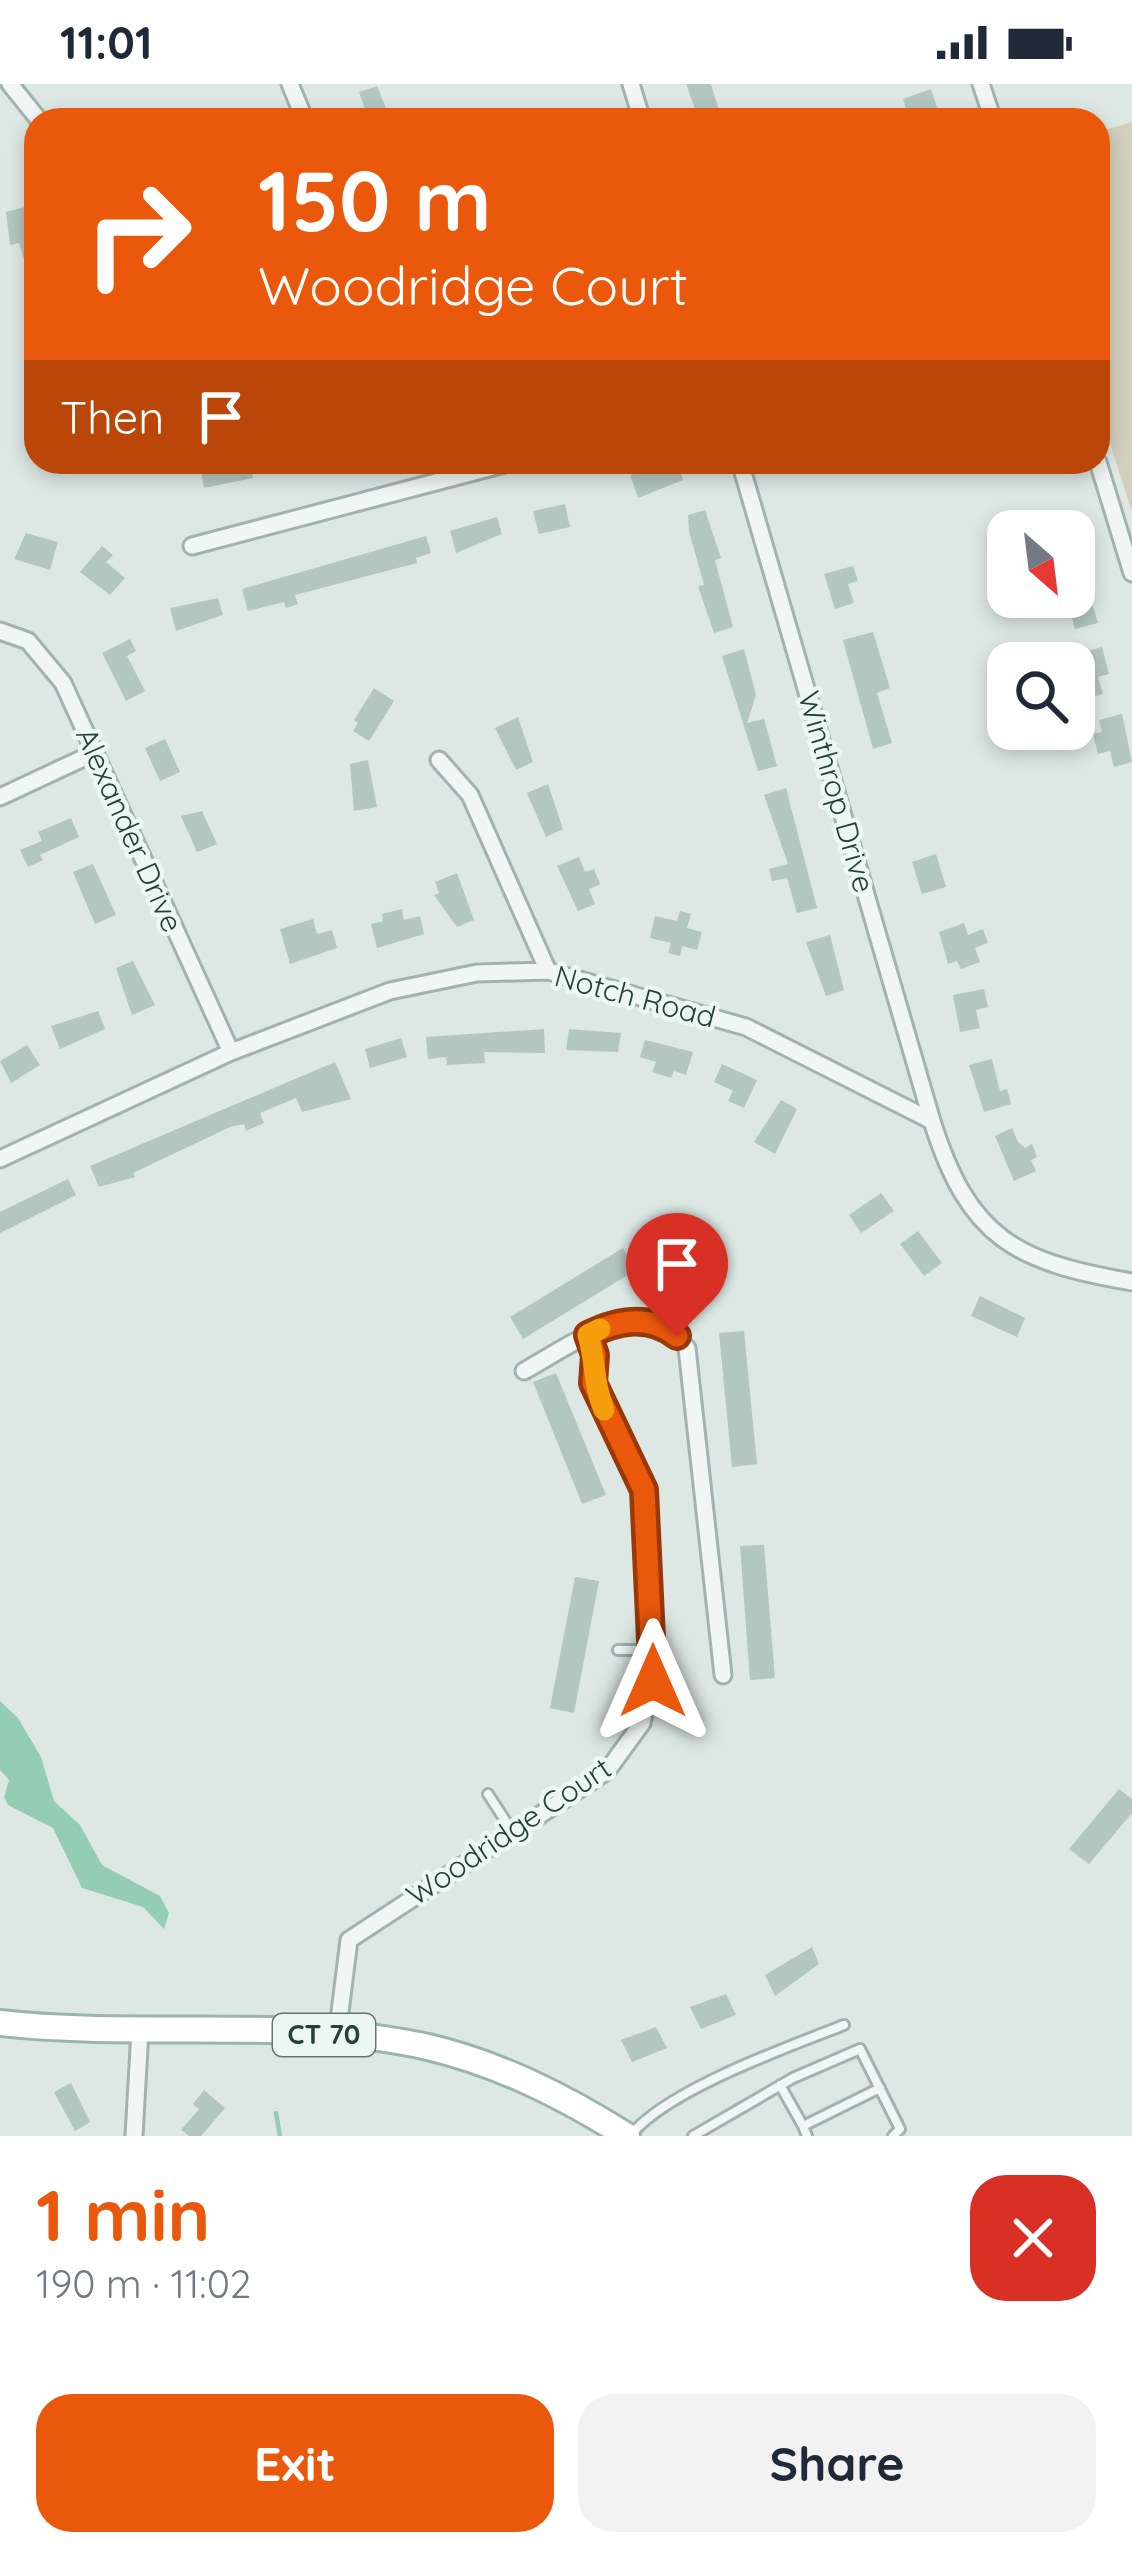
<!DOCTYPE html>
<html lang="en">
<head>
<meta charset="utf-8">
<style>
  body { margin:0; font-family:Quicksand,sans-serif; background:#f2f2f3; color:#1f2937; height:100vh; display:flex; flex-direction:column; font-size:45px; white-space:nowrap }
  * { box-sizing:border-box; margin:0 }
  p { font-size:39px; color:#747a83 }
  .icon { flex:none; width:66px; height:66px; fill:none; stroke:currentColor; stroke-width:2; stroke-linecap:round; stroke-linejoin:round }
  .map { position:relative; height:2052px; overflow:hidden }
  .details { display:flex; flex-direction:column; background:#fff; flex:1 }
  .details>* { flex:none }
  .guide { position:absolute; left:24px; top:24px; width:1086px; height:366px; border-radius:36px; box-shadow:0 6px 18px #0003; background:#ea580c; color:#fff; overflow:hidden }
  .needle { width:78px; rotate:152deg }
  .buttons { position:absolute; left:987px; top:426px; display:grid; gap:24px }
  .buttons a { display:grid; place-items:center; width:108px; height:108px; border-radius:24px; background:#fff; box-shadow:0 6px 18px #0003; font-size:60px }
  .pin { position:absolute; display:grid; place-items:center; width:102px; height:102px; color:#fff; margin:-123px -51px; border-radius:50% 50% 50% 0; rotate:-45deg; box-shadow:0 0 12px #0007 }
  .pin .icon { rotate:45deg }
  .me { position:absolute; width:132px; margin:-66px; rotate:0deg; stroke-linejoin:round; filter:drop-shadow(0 0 9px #0008) }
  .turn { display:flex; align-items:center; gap:42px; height:252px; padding:0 36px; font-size:54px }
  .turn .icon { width:156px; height:156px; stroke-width:2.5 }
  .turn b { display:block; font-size:84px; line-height:102px }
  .then { display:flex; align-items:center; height:114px; padding:0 36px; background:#0003; gap:24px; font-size:45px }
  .round { display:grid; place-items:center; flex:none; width:126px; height:126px; border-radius:36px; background:#f2f2f3 }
  .headline { display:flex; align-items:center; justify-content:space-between; height:204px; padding:0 36px }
  h1 { font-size:72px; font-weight:700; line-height:90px; color:#ea580c }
  .primary-button { display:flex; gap:24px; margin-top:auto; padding:24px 36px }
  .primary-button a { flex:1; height:138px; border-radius:36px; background:#ea580c; color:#fff; font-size:48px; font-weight:700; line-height:138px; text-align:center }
  .primary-button a+a { background:#f2f2f3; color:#1f2937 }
  .status { display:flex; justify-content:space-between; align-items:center; height:84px; padding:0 60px; background:#fff; direction:ltr }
  .status svg { height:33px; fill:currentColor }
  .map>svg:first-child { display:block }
  .green { fill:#d3cfbd }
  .water { fill:#93cdb5 }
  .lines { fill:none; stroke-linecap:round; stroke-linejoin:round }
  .stream { stroke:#93cdb5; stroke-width:4.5 }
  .building { fill:#b3c6c0 }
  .lane-casing { stroke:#a2b2ae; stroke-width:14 }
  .street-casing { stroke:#a2b2ae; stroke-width:21 }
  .primary-casing { stroke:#9bb5ac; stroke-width:30 }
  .lane { stroke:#f0f6f4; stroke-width:8 }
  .street { stroke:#f0f6f4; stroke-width:15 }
  .primary { stroke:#fff; stroke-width:24 }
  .route-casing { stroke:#983908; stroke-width:30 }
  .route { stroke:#ea580c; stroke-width:21 }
  .slow { stroke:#f59e0b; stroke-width:21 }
  .labels { text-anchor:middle; stroke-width:9; stroke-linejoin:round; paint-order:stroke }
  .shield { fill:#ecf6f2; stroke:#617770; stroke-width:3 }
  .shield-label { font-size:27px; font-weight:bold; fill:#254038 }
  .street-label { font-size:30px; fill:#254038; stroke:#ecf6f2 }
</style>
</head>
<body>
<div class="status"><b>11:01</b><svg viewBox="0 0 49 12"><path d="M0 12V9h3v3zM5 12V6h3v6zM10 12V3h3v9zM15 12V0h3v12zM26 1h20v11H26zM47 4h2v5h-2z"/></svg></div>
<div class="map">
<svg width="1132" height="2052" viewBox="0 0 1132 2052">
  <rect width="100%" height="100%" fill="#dde8e5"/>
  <path class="green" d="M 1132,38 L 1132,428 L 1098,322 L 1098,48 Z"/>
  <path class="water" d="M 0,1617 L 18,1634 L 41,1673 L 54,1717 L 80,1741 L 102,1781 L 160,1812 L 169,1829 L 164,1845 L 143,1823 L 82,1804 L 53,1744 L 8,1721 L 4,1713 L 9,1696 L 0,1686 Z"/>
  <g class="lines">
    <path class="stream" d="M 276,2029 L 280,2052"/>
  </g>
  <path class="building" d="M 686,0 L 711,0 L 722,36 L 699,36 Z
    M 377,2 L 391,36 L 341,36 L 365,25 L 359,8 Z
    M 931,5 L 941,36 L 910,36 L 903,15 Z
    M 32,121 L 36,171 L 24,175 L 19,159 L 10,161 L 6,128 Z
    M 250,378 L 253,394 L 204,404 L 200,381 Z
    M 678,379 L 683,396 L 638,414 L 630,391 Z
    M 565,420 L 570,443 L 539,450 L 533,427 Z
    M 705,426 L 721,474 L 715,476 L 733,543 L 714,549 L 698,502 L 704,501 L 689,447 L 688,431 Z
    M 497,433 L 502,450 L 456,469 L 450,447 Z
    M 26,449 L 58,458 L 50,486 L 14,475 Z
    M 426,452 L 431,469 L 416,474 L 417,479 L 295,511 L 298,520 L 286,524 L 284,518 L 248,527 L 242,505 Z
    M 102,462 L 113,471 L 106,478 L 125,494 L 110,511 L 80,488 Z
    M 1078,473 L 1098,539 L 1075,545 L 1066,513 L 1074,513 L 1074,474 Z
    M 853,482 L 858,497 L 848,500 L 854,519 L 835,525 L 824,490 Z
    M 218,514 L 223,531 L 176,547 L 170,524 Z
    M 873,548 L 890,604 L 877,609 L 892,659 L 873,665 L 843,556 Z
    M 130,555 L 136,567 L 127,572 L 145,607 L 126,617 L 102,569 Z
    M 1102,563 L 1109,590 L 1098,593 L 1103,610 L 1083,615 L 1074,571 Z
    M 744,565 L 756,611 L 747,639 L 764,635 L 777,682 L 758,687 L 722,572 Z
    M 374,604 L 394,617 L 369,657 L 353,647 L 358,639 L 354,636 Z
    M 1122,630 L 1132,678 L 1114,683 L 1110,667 L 1098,670 L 1093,650 L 1102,648 L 1099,636 Z
    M 518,633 L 533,678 L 516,686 L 495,644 Z
    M 165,655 L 180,688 L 160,697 L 145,664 Z
    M 368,676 L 377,723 L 354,727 L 350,680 Z
    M 548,700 L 563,745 L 546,753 L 527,709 Z
    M 786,704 L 817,824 L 797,829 L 787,794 L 772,797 L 769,785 L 788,780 L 764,711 Z
    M 202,727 L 217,760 L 197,768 L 181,732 Z
    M 71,734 L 79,753 L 40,771 L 43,776 L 28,783 L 20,766 L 42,757 L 38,748 Z
    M 936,770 L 946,803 L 922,810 L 912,778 Z
    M 579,773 L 585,788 L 594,785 L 600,800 L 589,805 L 595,820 L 578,827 L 557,782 Z
    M 93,780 L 116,831 L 95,840 L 73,788 Z
    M 457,789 L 474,836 L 457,843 L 434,811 L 439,809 L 435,798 Z
    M 402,825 L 404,836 L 420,832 L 424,850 L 377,864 L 371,840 L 383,837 L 382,830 Z
    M 680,827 L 691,830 L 687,844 L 702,848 L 697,866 L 682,862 L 680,872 L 668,869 L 671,859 L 650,854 L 655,832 L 677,837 Z
    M 313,835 L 317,850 L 332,846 L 337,864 L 290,880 L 280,845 Z
    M 964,839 L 968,851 L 983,845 L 988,859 L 975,864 L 980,878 L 961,885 L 957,877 L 948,880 L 939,848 Z
    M 830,851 L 844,906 L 826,912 L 806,858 Z
    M 133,877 L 155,921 L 132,931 L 116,884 Z
    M 984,905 L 988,923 L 976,926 L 980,944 L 960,948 L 953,911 Z
    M 98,927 L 105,945 L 60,965 L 51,942 Z
    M 544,945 L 545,969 L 484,968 L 485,979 L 447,981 L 446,973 L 428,975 L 426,953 Z
    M 569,945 L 621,949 L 618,968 L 566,966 Z
    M 401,954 L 407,973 L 370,984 L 365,965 Z
    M 645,956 L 693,968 L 686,991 L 674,987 L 671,994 L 652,988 L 656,978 L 640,973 Z
    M 27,961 L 40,981 L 11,999 L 0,977 Z
    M 992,975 L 1000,1007 L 1007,1005 L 1011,1020 L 984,1028 L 969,981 Z
    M 335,978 L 351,1015 L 302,1028 L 296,1014 L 260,1029 L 264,1039 L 246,1047 L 244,1040 L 230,1043 L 133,1089 L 135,1093 L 99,1103 L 90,1082 Z
    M 722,980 L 757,996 L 744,1024 L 728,1017 L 733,1007 L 714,998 Z
    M 781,1016 L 797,1025 L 775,1070 L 754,1058 Z
    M 1012,1044 L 1018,1058 L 1025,1064 L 1032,1060 L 1037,1073 L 1031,1076 L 1036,1087 L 1014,1097 L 995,1052 Z
    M 68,1095 L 76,1111 L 0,1149 L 0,1128 Z
    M 881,1109 L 894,1127 L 861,1149 L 849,1131 Z
    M 918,1147 L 942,1179 L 924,1192 L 900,1160 Z
    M 623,1164 L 636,1186 L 523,1255 L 510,1233 Z
    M 980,1212 L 1025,1234 L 1017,1253 L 971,1232 Z
    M 744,1247 L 757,1380 L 732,1383 L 719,1249 Z
    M 556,1289 L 606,1411 L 582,1420 L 533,1298 Z
    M 764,1461 L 775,1594 L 750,1596 L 740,1462 Z
    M 575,1493 L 599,1497 L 574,1629 L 550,1624 Z
    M 1119,1705 L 1132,1715 L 1132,1729 L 1089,1780 L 1069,1765 Z
    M 812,1863 L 819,1880 L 775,1912 L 765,1891 Z
    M 726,1910 L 736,1931 L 701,1945 L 690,1923 Z
    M 656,1943 L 667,1964 L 632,1978 L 621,1956 Z
    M 71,1999 L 90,2038 L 75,2047 L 54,2008 Z
    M 204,2006 L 225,2024 L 201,2052 L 189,2052 L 181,2046 L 199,2025 L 193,2020 Z"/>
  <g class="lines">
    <g class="lane-casing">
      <path id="lane" d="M 618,1566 L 653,1566
        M 488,1710 L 512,1747
        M 780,2001 L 803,2042
        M 631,2051 C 667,2006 788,1963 844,1941
        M 693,2052 L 793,1994 L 860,1965 L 900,2045 L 893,2052
        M 807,2052 L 803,2042 L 880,2004"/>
    </g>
    <g class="street-casing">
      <path id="street" d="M 10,0 L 39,36
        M 290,0 L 305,36
        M 631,0 L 642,36
        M 981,0 L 993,36
        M 740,378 L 932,1037
        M 1098,378 L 1132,489
        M 192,462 L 512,378
        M 0,547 L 28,557 L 63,599 L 231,968
        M 439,676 L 470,711 L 548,887
        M 0,713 L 94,669
        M 0,1075 L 231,968 L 390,907 L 477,889 L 548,887 L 746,943 L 932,1037 C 969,1155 1016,1178 1132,1198
        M 524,1287 C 573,1260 640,1206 687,1264 L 723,1591
        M 337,1952 L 349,1856 L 607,1687 L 642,1639 L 654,1585 L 644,1406 L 593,1299 L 595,1271 L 588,1251
        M 134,2052 L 140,1946"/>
    </g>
    <g class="primary-casing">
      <path id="primary" d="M 0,1939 C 141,1955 289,1932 428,1963 C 500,1980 565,2013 627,2052"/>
    </g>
    <use href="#lane" class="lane"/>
    <use href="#street" class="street"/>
    <use href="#primary" class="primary"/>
  </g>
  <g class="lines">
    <g class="route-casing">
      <path id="route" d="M 653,1597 L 644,1406 L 593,1299 L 595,1271 L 588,1251 C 618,1236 649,1230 677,1252"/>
    </g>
    <use href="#route" class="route"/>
    <path class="slow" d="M 600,1245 L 588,1251 C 596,1277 593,1300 604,1326"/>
  </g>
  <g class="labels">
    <rect class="shield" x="273" y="1930" width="102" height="42" rx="9"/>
    <g class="shield-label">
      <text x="324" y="1960">CT 70</text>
    </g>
    <g class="street-label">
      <text transform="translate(836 708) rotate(74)" y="10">Winthrop Drive</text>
      <text transform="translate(129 746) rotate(66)" y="10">Alexander Drive</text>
      <text transform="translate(635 913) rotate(15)" y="10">Notch Road</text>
      <text transform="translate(509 1748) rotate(-34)" y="10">Woodridge Court</text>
    </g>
  </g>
</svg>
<div class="buttons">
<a><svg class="needle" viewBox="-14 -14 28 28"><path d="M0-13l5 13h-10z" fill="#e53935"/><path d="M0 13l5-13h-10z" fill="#747a83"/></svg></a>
<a><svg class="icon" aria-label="search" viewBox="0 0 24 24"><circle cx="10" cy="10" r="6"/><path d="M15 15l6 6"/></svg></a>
</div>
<div class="pin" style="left:677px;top:1252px;background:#d93025"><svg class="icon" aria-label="arrive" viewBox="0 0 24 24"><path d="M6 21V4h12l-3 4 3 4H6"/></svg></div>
<svg class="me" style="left:653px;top:1597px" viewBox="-20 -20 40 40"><path d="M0-17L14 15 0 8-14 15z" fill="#ea580c" stroke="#fff" stroke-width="4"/></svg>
<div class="guide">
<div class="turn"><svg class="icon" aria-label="right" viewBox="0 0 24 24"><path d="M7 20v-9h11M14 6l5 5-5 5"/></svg><div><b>150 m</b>Woodridge Court</div></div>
<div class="then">Then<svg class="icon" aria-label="arrive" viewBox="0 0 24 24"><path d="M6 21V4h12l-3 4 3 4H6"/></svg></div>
</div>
</div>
<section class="details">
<div class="headline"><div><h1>1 min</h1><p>190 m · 11:02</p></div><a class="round" style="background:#d93025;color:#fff"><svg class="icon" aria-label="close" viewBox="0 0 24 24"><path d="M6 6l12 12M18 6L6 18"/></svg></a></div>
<div class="primary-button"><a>Exit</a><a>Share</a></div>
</section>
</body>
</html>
